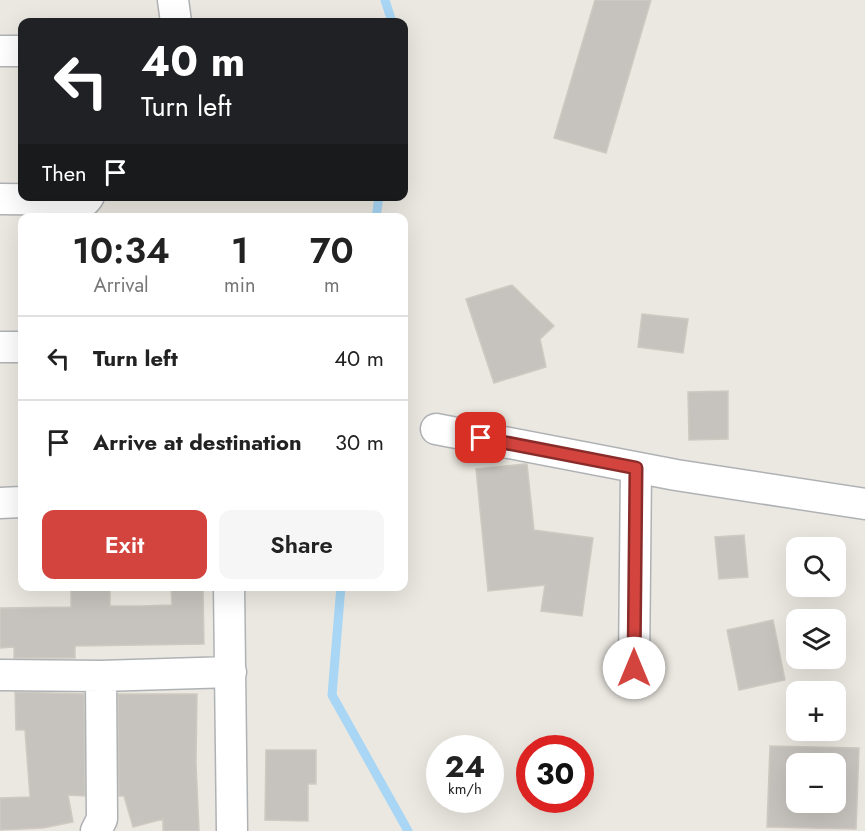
<!DOCTYPE html>
<html lang="en">
<head>
<meta charset="utf-8">
<style>
  body { margin:0; font-family:Jost,sans-serif; background:#f6f6f6; color:#222; height:100vh; display:flex; flex-direction:column; font-size:22px; white-space:nowrap }
  * { box-sizing:border-box; margin:0 }
  p { font-size:20px; color:#767676 }
  .icon { flex:none; width:33px; height:33px; fill:none; stroke:currentColor; stroke-width:2; stroke-linecap:round; stroke-linejoin:round }
  .map { position:relative; flex:1; overflow:hidden }
  .details { position:absolute; left:18px; top:213px; width:390px; height:378px; display:flex; flex-direction:column; background:#fff; border-radius:12px; box-shadow:0 6px 24px #0002 }
  .details>* { flex:none }
  .hud { position:absolute; left:18px; top:18px; width:390px; height:183px; border-radius:12px; box-shadow:0 6px 24px #0002; background:#202124; color:#fff; overflow:hidden }
  .fabs { position:absolute; left:786px; top:537px; display:grid; gap:12px }
  .fabs a { display:grid; place-items:center; width:60px; height:60px; border-radius:12px; background:#fff; box-shadow:0 6px 24px #0002; font-size:30px }
  .speed { position:absolute; left:426px; top:735px; display:flex; gap:12px; font-size:30px; font-weight:700; text-align:center }
  .speed>* { display:grid; place-content:center; width:78px; height:78px; border-radius:50%; background:#fff; box-shadow:0 6px 24px #0002; line-height:1 }
  .speed small { font-size:15px; font-weight:400 }
  .speed .limit { border:9px solid #d22; background:#fff; color:#111 }
  .pin { position:absolute; display:grid; place-items:center; width:51px; height:51px; color:#fff; margin:-26px; border-radius:12px; box-shadow:0 3px 9px #0006 }
  .me { position:absolute; width:66px; margin:-33px; rotate:0deg; stroke-linejoin:round; filter:drop-shadow(0 0 4px #0008) }
  .turn { display:flex; align-items:center; gap:21px; height:126px; padding:0 24px; font-size:27px }
  .turn .icon { width:78px; height:78px; stroke-width:2.5 }
  .turn b { display:block; font-size:42px; line-height:51px }
  .then { display:flex; align-items:center; height:57px; padding:0 24px; background:#0003; gap:12px; font-size:22px }
  .eta { display:flex; justify-content:space-evenly; align-items:center; height:102px; text-align:center }
  .eta b { font-size:36px; font-weight:600; line-height:42px }
  .action { display:flex; gap:12px; margin-top:auto; padding:12px 24px }
  .action a { flex:1; height:69px; border-radius:12px; background:#d3443f; color:#fff; font-size:24px; font-weight:600; line-height:69px; text-align:center }
  .action a+a { background:#f6f6f6; color:#222 }
  ul { padding:0; list-style:none }
  li { display:flex; align-items:center; gap:18px; height:84px; padding:0 24px; border-top:2px solid #e0e0e0 }
  li div { flex:1 }
  li b { display:block; font-size:22px }
  li em { font-style:normal }
  .map>svg:first-child { display:block }
  .lines { fill:none; stroke-linecap:round; stroke-linejoin:round }
  .stream { stroke:#a8d6f4; stroke-width:9 }
  .building { fill:#c6c3be; stroke:#cfcac1; stroke-width:1.5; fill-rule:evenodd }
  .minor-casing { stroke:#afb2b5; stroke-width:33 }
  .minor { stroke:#fff; stroke-width:30 }
  .route-casing { stroke:#892c29; stroke-width:15 }
  .route { stroke:#d3443f; stroke-width:10 }
</style>
</head>
<body>
<div class="map">
<svg width="865" height="831" viewBox="0 0 865 831">
  <rect width="100%" height="100%" fill="#ebe8e1"/>
  <g class="lines">
    <path class="stream" d="M 385,0 L 392,22
      M 376,218 L 379,196
      M 341,586 L 332,695 L 408,831"/>
  </g>
  <path class="building" d="M 595,0 L 651,0 L 606,153 L 554,138 Z
    M 512,285 L 554,326 L 540,339 L 546,367 L 494,383 L 466,299 Z
    M 642,314 L 688,319 L 683,353 L 638,347 Z
    M 728,391 L 728,439 L 689,440 L 688,392 Z
    M 525,464 L 527,464 L 534,530 L 593,538 L 582,616 L 541,611 L 545,585 L 488,591 L 476,469 Z
    M 744,535 L 748,577 L 719,579 L 715,537 Z
    M 71,586 L 110,586 L 110,606 L 142,606 L 172,605 L 171,586 L 203,586 L 204,644 L 75,646 L 75,658 L 14,658 L 14,647 L 0,648 L 0,608 L 71,607 Z
    M 773,620 L 785,680 L 739,690 L 727,630 Z
    M 15,692 L 84,694 L 85,796 L 68,795 L 73,822 L 43,828 L 0,830 L 0,798 L 30,797 L 25,730 L 16,730 Z
    M 118,694 L 197,694 L 196,763 L 199,831 L 163,831 L 163,819 L 133,827 L 124,796 L 119,796 Z
    M 770,746 L 859,748 L 856,829 L 767,827 ZM 796,764 L 836,764 L 836,802 L 796,802 Z
    M 266,750 L 316,750 L 316,784 L 308,784 L 308,821 L 265,820 Z"/>
  <g class="lines">
    <g class="minor-casing">
      <path id="minor" d="M 173,0 L 176,22
        M 0,51 L 22,51
        M 0,199 L 86,200 L 89,196
        M 0,347 L 22,347
        M 436,429 L 676,475 L 865,504
        M 0,503 L 22,502
        M 229,586 L 232,831
        M 634,667 L 636,468
        M 0,675 L 101,676 L 231,672
        M 96,831 L 102,819 L 101,676"/>
    </g>
    <use href="#minor" class="minor"/>
  </g>
  <g class="lines">
    <g class="route-casing">
      <path id="route" d="M 481,438 L 636,468 L 634,668"/>
    </g>
    <use href="#route" class="route"/>
  </g>
</svg>
<div class="fabs">
<a><svg class="icon" aria-label="search" viewBox="0 0 24 24"><circle cx="10" cy="10" r="6"/><path d="M15 15l6 6"/></svg></a>
<a><svg class="icon" aria-label="layers" viewBox="0 0 24 24"><path d="M12 4l9 5-9 5-9-5zM3 14l9 5 9-5"/></svg></a>
<a>+</a>
<a>−</a>
</div>
<div class="speed"><div>24<small>km/h</small></div><div class="limit">30</div></div>
<div class="pin" style="left:481px;top:438px;background:#d93025"><svg class="icon" aria-label="arrive" viewBox="0 0 24 24"><path d="M6 21V4h12l-3 4 3 4H6"/></svg></div>
<svg class="me" style="left:634px;top:668px" viewBox="-20 -20 40 40"><circle r="19" fill="#fff"/><path d="M0-13L10 11 0 6-10 11z" fill="#d3443f"/></svg>
<div class="hud">
<div class="turn"><svg class="icon" aria-label="left" viewBox="0 0 24 24"><path d="M17 20v-9H6M10 6l-5 5 5 5"/></svg><div><b>40 m</b>Turn left</div></div>
<div class="then">Then<svg class="icon" aria-label="arrive" viewBox="0 0 24 24"><path d="M6 21V4h12l-3 4 3 4H6"/></svg></div>
</div>
<section class="details">
<div class="eta">
<div><b>10:34</b><p>Arrival</p></div>
<div><b>1</b><p>min</p></div>
<div><b>70</b><p>m</p></div>
</div>
<ul>
<li><svg class="icon" aria-label="left" viewBox="0 0 24 24"><path d="M17 20v-9H6M10 6l-5 5 5 5"/></svg><div><b>Turn left</b></div><em>40 m</em></li>
<li><svg class="icon" aria-label="arrive" viewBox="0 0 24 24"><path d="M6 21V4h12l-3 4 3 4H6"/></svg><div><b>Arrive at destination</b></div><em>30 m</em></li>
</ul>
<div class="action"><a>Exit</a><a>Share</a></div>
</section>
</div>
</body>
</html>
